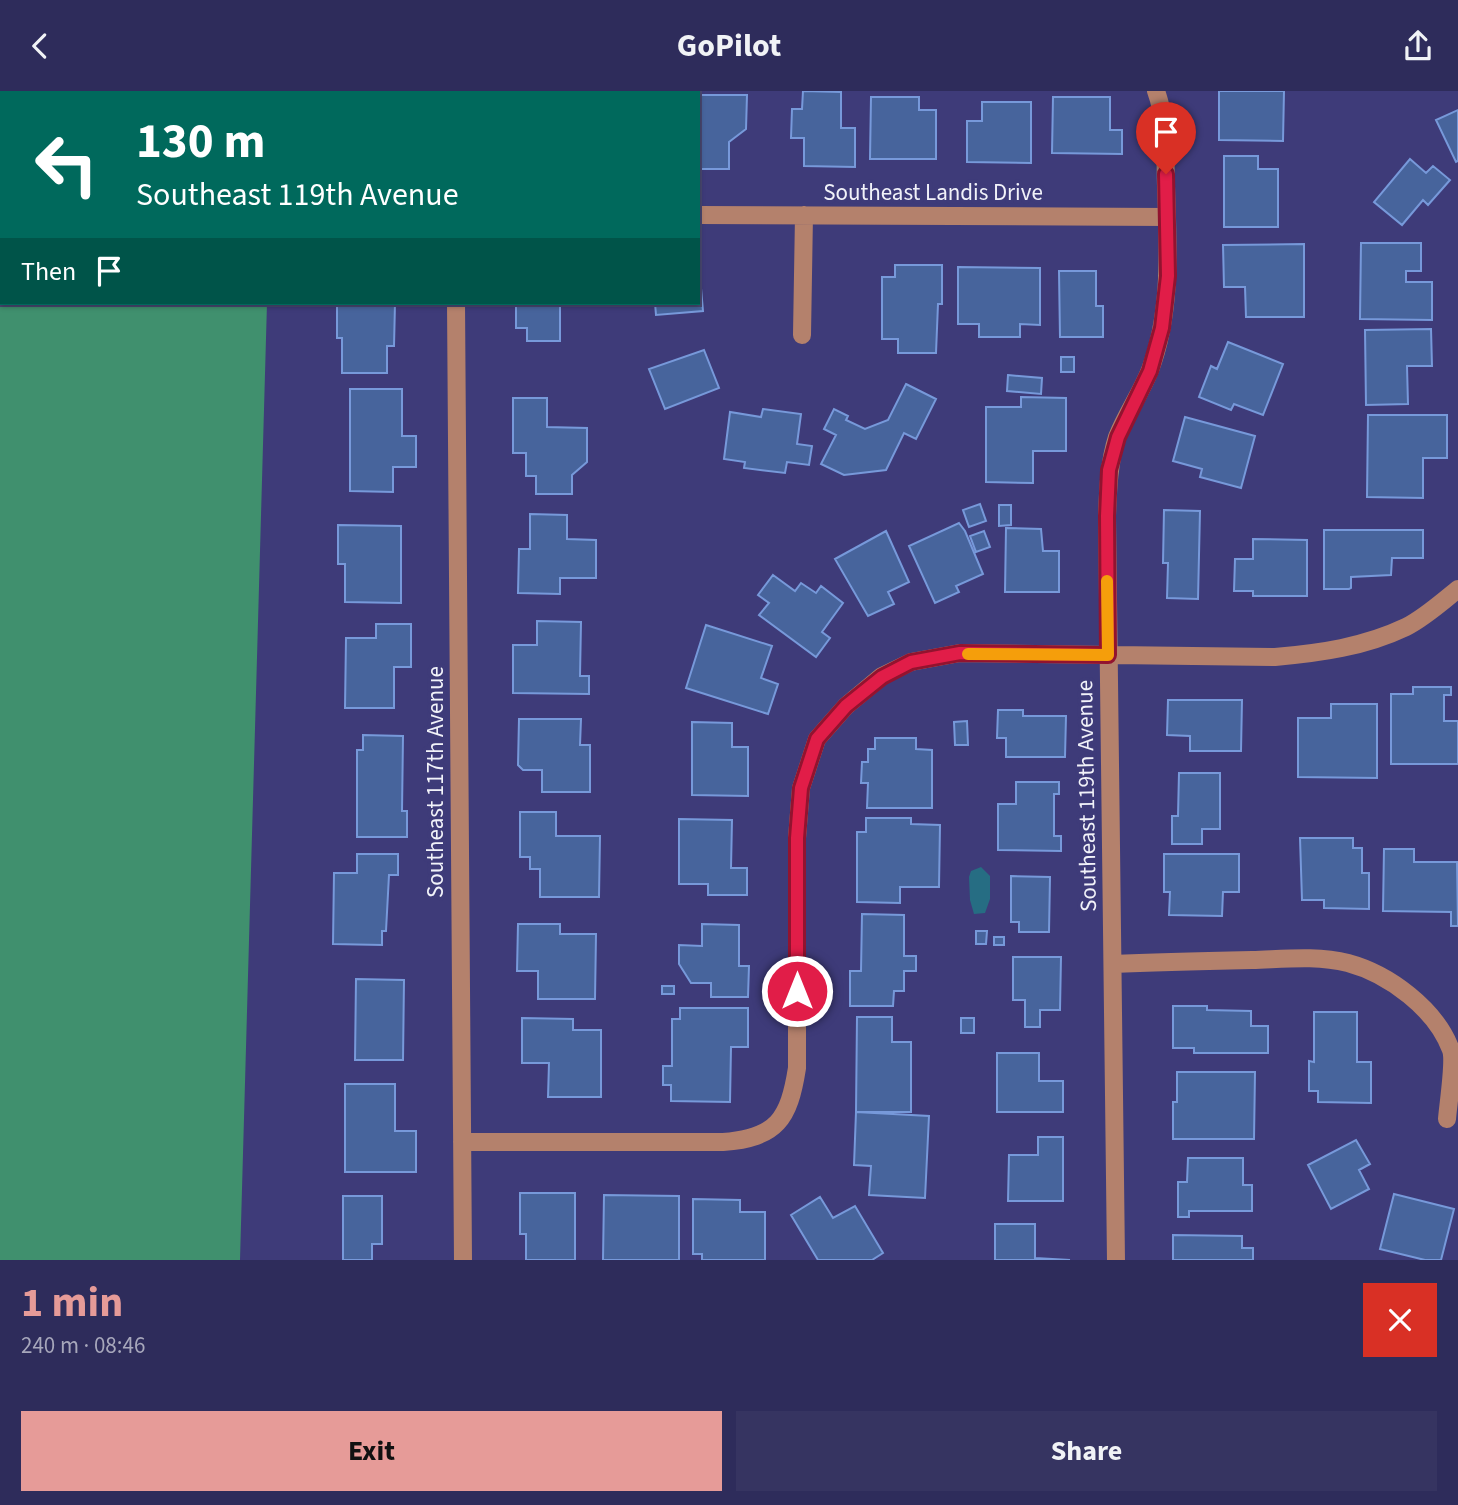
<!DOCTYPE html>
<html lang="en">
<head>
<meta charset="utf-8">
<style>
  body { margin:0; font-family:"Source Sans 3",sans-serif; background:#363461; color:#f1f3f6; height:100vh; display:flex; flex-direction:column; font-size:26px; white-space:nowrap }
  * { box-sizing:border-box; margin:0 }
  p { font-size:23px; color:#a7a7bb }
  .icon { flex:none; width:38px; height:38px; fill:none; stroke:currentColor; stroke-width:2; stroke-linecap:round; stroke-linejoin:round }
  .map { position:relative; height:1169px; overflow:hidden }
  .side { display:flex; flex-direction:column; background:#2e2c5b; flex:1 }
  .side>* { flex:none }
  .hud { position:absolute; left:0px; top:0px; width:700px; height:214px; box-shadow:0 2px 5px #0004,0 0 0 2px #494871; background:#00695c; color:#fff; overflow:hidden }
  .pin { position:absolute; display:grid; place-items:center; width:60px; height:60px; color:#fff; margin:-72px -30px; border-radius:50% 50% 50% 0; rotate:-45deg; box-shadow:0 0 7px #0007 }
  .pin .icon { rotate:45deg }
  .me { position:absolute; width:77px; margin:-38px; rotate:0deg; stroke-linejoin:round; filter:drop-shadow(0 0 5px #0008) }
  .turn { display:flex; align-items:center; gap:24px; height:147px; padding:0 21px; font-size:32px }
  .turn .icon { width:91px; height:91px; stroke-width:2.5 }
  .turn b { display:block; font-size:49px; line-height:60px }
  .then { display:flex; align-items:center; height:66px; padding:0 21px; background:#0003; gap:14px; font-size:26px }
  .round { display:grid; place-items:center; flex:none; width:74px; height:74px; border-radius:0px; background:#363461 }
  .summary { display:flex; align-items:center; justify-content:space-between; height:119px; padding:0 21px }
  h1 { font-size:42px; font-weight:700; line-height:52px; color:#e69b98 }
  .button { display:flex; gap:14px; margin-top:auto; padding:14px 21px }
  .button a { flex:1; height:80px; border-radius:0px; background:#e69b98; color:#111; font-size:28px; font-weight:700; line-height:80px; text-align:center }
  .button a+a { background:#363461; color:#f1f3f6 }
  header { display:flex; justify-content:space-between; align-items:center; height:91px; padding:0 21px; background:#2e2c5b; font-size:32px; font-weight:700 }
  .map>svg:first-child { display:block }
  .forest { fill:#40906e }
  .water { fill:#266d83 }
  .building { fill:#47649c; stroke:#7799da; stroke-width:2 }
  .lines { fill:none; stroke-linecap:round; stroke-linejoin:round }
  .minor { stroke:#b4816c; stroke-width:18 }
  .route-casing { stroke:#92132f; stroke-width:18 }
  .route { stroke:#e11d48; stroke-width:12 }
  .slow { stroke:#f59e0b; stroke-width:12 }
  .labels { text-anchor:middle; stroke-width:7; stroke-linejoin:round; paint-order:stroke }
  .street-label { font-size:23px; fill:#f1f2f9; stroke:#3e3b79 }
</style>
</head>
<body>
<header><svg class="icon" aria-label="back" viewBox="0 0 24 24"><path d="M15 5l-7 7 7 7"/></svg>GoPilot<svg class="icon" aria-label="share" viewBox="0 0 24 24"><path d="M12 15V3M7 8l5-5 5 5M5 13v7h14v-7"/></svg></header>
<div class="map">
<svg width="1458" height="1169" viewBox="0 0 1458 1169">
  <rect width="100%" height="100%" fill="#3e3b79"/>
  <path class="forest" d="M 0,0 L 276,0 L 2,2 L 2,212 L 267,212 L 240,1169 L 0,1169 Z"/>
  <path class="water" d="M 981,776 L 990,785 L 990,808 L 985,822 L 974,823 L 970,809 L 969,786 L 971,780 Z"/>
  <path class="building" d="M 346,0 L 402,0 L 344,2 Z
    M 499,0 L 546,0 L 546,2 L 499,2 Z
    M 591,0 L 644,0 L 644,2 L 590,2 Z
    M 803,0 L 841,1 L 841,37 L 855,37 L 855,76 L 804,75 L 804,47 L 791,47 L 792,18 L 802,18 Z
    M 1219,0 L 1284,0 L 1283,50 L 1219,49 Z
    M 698,4 L 747,4 L 746,38 L 729,51 L 729,78 L 698,78 Z
    M 871,6 L 919,6 L 919,19 L 936,19 L 936,68 L 870,68 Z
    M 1053,6 L 1110,6 L 1110,39 L 1122,39 L 1122,63 L 1052,62 Z
    M 982,11 L 1031,11 L 1031,72 L 967,71 L 967,30 L 982,30 Z
    M 1458,19 L 1458,70 L 1456,71 L 1436,29 Z
    M 1224,65 L 1258,65 L 1258,78 L 1278,78 L 1278,136 L 1224,136 Z
    M 1410,68 L 1426,82 L 1433,75 L 1450,89 L 1428,114 L 1423,109 L 1402,134 L 1374,111 Z
    M 1361,152 L 1421,152 L 1421,180 L 1406,180 L 1406,191 L 1432,191 L 1432,229 L 1360,228 Z
    M 1304,153 L 1304,226 L 1246,226 L 1245,196 L 1224,196 L 1223,154 Z
    M 699,174 L 703,220 L 656,224 L 655,212 L 698,212 Z
    M 895,174 L 942,174 L 942,213 L 938,213 L 936,262 L 898,262 L 898,248 L 882,248 L 882,186 L 895,186 Z
    M 958,176 L 1040,177 L 1040,234 L 1020,233 L 1020,246 L 979,246 L 979,233 L 958,233 Z
    M 1059,180 L 1096,180 L 1096,215 L 1103,215 L 1103,246 L 1060,246 Z
    M 337,212 L 395,212 L 394,255 L 387,255 L 387,282 L 342,282 L 342,247 L 337,247 Z
    M 516,212 L 560,212 L 560,250 L 527,250 L 527,237 L 516,237 Z
    M 1431,238 L 1432,275 L 1407,275 L 1408,313 L 1366,314 L 1365,239 Z
    M 1228,251 L 1283,273 L 1263,324 L 1234,313 L 1231,319 L 1199,306 L 1211,275 L 1217,278 Z
    M 704,259 L 719,297 L 665,318 L 649,278 Z
    M 1061,266 L 1074,266 L 1074,281 L 1061,281 Z
    M 1008,284 L 1042,287 L 1041,303 L 1007,300 Z
    M 906,293 L 936,308 L 916,348 L 904,342 L 886,379 L 844,384 L 821,373 L 836,344 L 824,338 L 834,318 L 848,325 L 846,329 L 865,338 L 888,329 Z
    M 350,298 L 402,298 L 402,345 L 416,345 L 416,376 L 393,376 L 393,401 L 350,400 Z
    M 1021,306 L 1066,307 L 1066,360 L 1033,360 L 1033,392 L 986,391 L 986,316 L 1021,316 Z
    M 513,307 L 547,307 L 547,336 L 587,337 L 587,371 L 572,384 L 572,403 L 536,403 L 536,385 L 526,385 L 526,362 L 513,362 Z
    M 763,318 L 801,323 L 797,353 L 812,355 L 809,374 L 787,371 L 785,382 L 744,377 L 745,371 L 724,368 L 730,321 L 761,326 Z
    M 1368,324 L 1447,324 L 1447,367 L 1423,367 L 1423,407 L 1367,406 Z
    M 1185,326 L 1255,345 L 1241,397 L 1200,386 L 1202,378 L 1173,370 Z
    M 980,413 L 986,430 L 969,436 L 963,419 Z
    M 999,414 L 1011,414 L 1011,434 L 999,435 Z
    M 1164,419 L 1200,420 L 1198,508 L 1167,507 L 1168,472 L 1163,472 Z
    M 530,423 L 567,424 L 567,448 L 596,449 L 596,487 L 560,487 L 560,503 L 518,502 L 519,458 L 530,458 Z
    M 959,432 L 965,440 L 983,483 L 956,495 L 959,501 L 935,512 L 909,455 Z
    M 338,434 L 401,435 L 401,512 L 345,511 L 345,473 L 338,473 Z
    M 1006,437 L 1041,438 L 1043,460 L 1059,460 L 1059,501 L 1005,501 Z
    M 1324,439 L 1423,439 L 1423,467 L 1392,467 L 1391,484 L 1351,486 L 1351,497 L 1349,498 L 1324,498 Z
    M 886,440 L 909,491 L 888,501 L 894,513 L 868,525 L 835,468 Z
    M 984,440 L 990,456 L 976,461 L 970,445 Z
    M 1253,448 L 1307,449 L 1307,505 L 1253,505 L 1253,500 L 1234,500 L 1235,468 L 1253,468 Z
    M 773,484 L 795,500 L 801,492 L 816,502 L 821,495 L 843,512 L 822,541 L 830,547 L 816,566 L 759,524 L 769,512 L 758,504 Z
    M 537,530 L 581,531 L 580,585 L 589,585 L 589,603 L 513,602 L 513,554 L 537,554 Z
    M 376,533 L 411,533 L 411,576 L 394,576 L 394,617 L 345,617 L 346,547 L 376,547 Z
    M 706,534 L 772,555 L 761,587 L 778,593 L 768,623 L 686,597 Z
    M 1413,596 L 1451,596 L 1451,604 L 1444,604 L 1444,630 L 1458,630 L 1458,673 L 1391,673 L 1391,603 L 1413,603 Z
    M 1168,609 L 1242,609 L 1241,660 L 1190,660 L 1190,645 L 1167,644 Z
    M 1331,613 L 1377,613 L 1377,687 L 1298,686 L 1298,627 L 1331,627 Z
    M 998,619 L 1023,619 L 1023,625 L 1066,625 L 1065,666 L 1006,666 L 1006,647 L 997,647 Z
    M 519,628 L 581,628 L 580,654 L 590,654 L 590,701 L 542,701 L 542,679 L 523,679 L 518,674 Z
    M 967,630 L 968,654 L 955,654 L 954,631 Z
    M 692,631 L 732,632 L 732,656 L 748,656 L 748,705 L 692,704 Z
    M 363,644 L 403,645 L 402,720 L 407,720 L 407,746 L 357,746 L 357,659 L 363,659 Z
    M 875,647 L 916,647 L 916,658 L 932,659 L 932,717 L 867,717 L 868,692 L 861,692 L 862,671 L 868,671 L 868,658 L 875,658 Z
    M 1179,682 L 1220,682 L 1220,738 L 1202,738 L 1202,753 L 1172,753 L 1172,725 L 1178,725 Z
    M 1016,691 L 1059,691 L 1059,703 L 1054,703 L 1054,745 L 1061,745 L 1061,760 L 998,759 L 998,713 L 1016,713 Z
    M 520,721 L 556,721 L 556,745 L 600,745 L 599,806 L 540,806 L 540,778 L 530,778 L 530,766 L 520,766 Z
    M 866,727 L 911,727 L 911,733 L 940,734 L 939,796 L 900,796 L 900,812 L 857,811 L 857,741 L 866,741 Z
    M 679,728 L 732,729 L 731,777 L 747,777 L 747,804 L 708,804 L 708,793 L 679,793 Z
    M 1300,747 L 1353,747 L 1353,757 L 1362,757 L 1362,782 L 1369,782 L 1369,818 L 1324,817 L 1324,809 L 1302,809 Z
    M 1384,758 L 1414,758 L 1414,771 L 1457,771 L 1458,835 L 1451,835 L 1451,821 L 1383,820 Z
    M 357,763 L 398,763 L 398,784 L 389,784 L 386,840 L 382,840 L 382,854 L 333,853 L 334,782 L 357,782 Z
    M 1164,763 L 1239,763 L 1239,801 L 1223,801 L 1222,825 L 1169,824 L 1170,801 L 1164,801 Z
    M 1011,785 L 1050,786 L 1049,841 L 1019,841 L 1019,831 L 1011,831 Z
    M 862,823 L 904,824 L 904,865 L 916,865 L 916,880 L 904,880 L 904,900 L 894,900 L 893,915 L 850,915 L 850,880 L 861,880 Z
    M 518,833 L 560,833 L 560,843 L 596,843 L 595,908 L 538,908 L 538,880 L 517,880 Z
    M 702,833 L 739,834 L 739,875 L 749,875 L 748,906 L 711,906 L 711,892 L 691,892 L 679,873 L 679,854 L 702,855 Z
    M 976,840 L 987,840 L 986,853 L 976,853 Z
    M 994,846 L 1004,846 L 1004,854 L 994,854 Z
    M 1013,866 L 1061,866 L 1060,919 L 1040,919 L 1040,936 L 1025,936 L 1025,909 L 1013,909 Z
    M 356,888 L 404,889 L 403,969 L 355,969 Z
    M 662,895 L 674,895 L 674,903 L 662,903 Z
    M 1173,915 L 1207,915 L 1207,919 L 1251,920 L 1251,935 L 1268,935 L 1268,962 L 1194,962 L 1194,957 L 1173,957 Z
    M 680,917 L 748,917 L 748,956 L 731,956 L 730,1011 L 671,1010 L 671,994 L 663,994 L 663,975 L 672,975 L 672,928 L 680,928 Z
    M 1314,921 L 1357,921 L 1357,971 L 1371,971 L 1371,1012 L 1318,1011 L 1318,1000 L 1309,1000 L 1309,970 L 1314,971 Z
    M 857,926 L 892,926 L 892,951 L 911,951 L 911,1021 L 856,1021 Z
    M 522,927 L 573,928 L 573,939 L 601,939 L 601,1006 L 548,1006 L 549,972 L 522,972 Z
    M 961,927 L 974,927 L 974,942 L 961,942 Z
    M 997,962 L 1039,962 L 1039,990 L 1063,990 L 1063,1021 L 997,1021 Z
    M 1177,981 L 1255,981 L 1254,1048 L 1173,1048 L 1173,1011 L 1177,1011 Z
    M 345,993 L 395,993 L 395,1040 L 416,1040 L 416,1081 L 345,1081 Z
    M 856,1021 L 929,1025 L 925,1107 L 869,1104 L 871,1075 L 854,1074 Z
    M 1038,1046 L 1063,1046 L 1063,1110 L 1008,1110 L 1009,1064 L 1038,1064 Z
    M 1356,1049 L 1370,1073 L 1359,1079 L 1369,1098 L 1331,1118 L 1308,1074 Z
    M 1188,1067 L 1243,1067 L 1243,1094 L 1252,1094 L 1252,1120 L 1189,1120 L 1189,1126 L 1178,1126 L 1178,1091 L 1187,1091 Z
    M 520,1102 L 575,1102 L 575,1169 L 526,1169 L 526,1143 L 520,1143 Z
    M 1394,1103 L 1454,1118 L 1441,1169 L 1425,1169 L 1380,1158 Z
    M 604,1104 L 679,1105 L 679,1169 L 603,1169 Z
    M 343,1105 L 382,1105 L 382,1153 L 372,1153 L 372,1169 L 343,1169 Z
    M 820,1106 L 833,1127 L 855,1115 L 883,1162 L 872,1169 L 818,1169 L 791,1124 Z
    M 693,1108 L 740,1109 L 740,1121 L 765,1121 L 765,1169 L 702,1169 L 702,1163 L 693,1163 Z
    M 995,1133 L 1035,1133 L 1035,1167 L 1070,1169 L 995,1169 Z
    M 1173,1144 L 1242,1145 L 1242,1157 L 1253,1157 L 1253,1169 L 1173,1169 Z"/>
  <g class="lines">
    <path class="minor" d="M 698,124 L 1167,126
      M 456,212 L 463,1169
      M 802,244 L 804,124
      M 1113,873 C 1160,871 1206,870 1252,869 C 1284,868 1317,864 1348,872 C 1389,883 1436,918 1451,959 C 1455,970 1448,1014 1447,1028
      M 462,1051 L 723,1051 C 777,1047 789,1028 797,977 L 797,747 L 801,697 L 817,648 L 846,615 L 882,585 L 911,571 L 960,562 L 1275,566 C 1320,562 1364,556 1406,536 C 1424,527 1442,511 1458,498
      M 1116,1169 L 1107,425 C 1108,398 1109,371 1117,346 C 1126,323 1141,302 1150,279 C 1172,221 1168,156 1166,95 C 1165,63 1167,30 1156,0"/>
  </g>
  <g class="lines">
    <g class="route-casing">
      <path id="route" d="M 797,900 L 797,747 L 801,697 L 817,648 L 846,615 L 882,586 L 911,571 L 960,562 L 1108,564 L 1107,425 L 1109,379 L 1118,346 L 1150,280 L 1162,237 L 1168,185 L 1166,83"/>
    </g>
    <use href="#route" class="route"/>
    <path class="slow" d="M 968,563 L 1108,564 L 1107,490"/>
  </g>
  <g class="labels">
    <g class="street-label">
      <text x="933" y="109">Southeast Landis Drive</text>
      <text transform="translate(435 691) rotate(-90)" y="8">Southeast 117th Avenue</text>
      <text transform="translate(1086 705) rotate(-91)" y="8">Southeast 119th Avenue</text>
    </g>
  </g>
</svg>
<div class="pin" style="left:1166px;top:83px;background:#d93025"><svg class="icon" aria-label="arrive" viewBox="0 0 24 24"><path d="M6 21V4h12l-3 4 3 4H6"/></svg></div>
<svg class="me" style="left:797px;top:900px" viewBox="-20 -20 40 40"><circle r="17" fill="#e11d48" stroke="#fff" stroke-width="3"/><path d="M0-11L8 9 0 5-8 9z" fill="#fff"/></svg>
<div class="hud">
<div class="turn"><svg class="icon" aria-label="left" viewBox="0 0 24 24"><path d="M17 20v-9H6M10 6l-5 5 5 5"/></svg><div><b>130 m</b>Southeast 119th Avenue</div></div>
<div class="then">Then<svg class="icon" aria-label="arrive" viewBox="0 0 24 24"><path d="M6 21V4h12l-3 4 3 4H6"/></svg></div>
</div>
</div>
<section class="side">
<div class="summary"><div><h1>1 min</h1><p>240 m · 08:46</p></div><a class="round" style="background:#d93025;color:#fff"><svg class="icon" aria-label="close" viewBox="0 0 24 24"><path d="M6 6l12 12M18 6L6 18"/></svg></a></div>
<div class="button"><a>Exit</a><a>Share</a></div>
</section>
</body>
</html>
